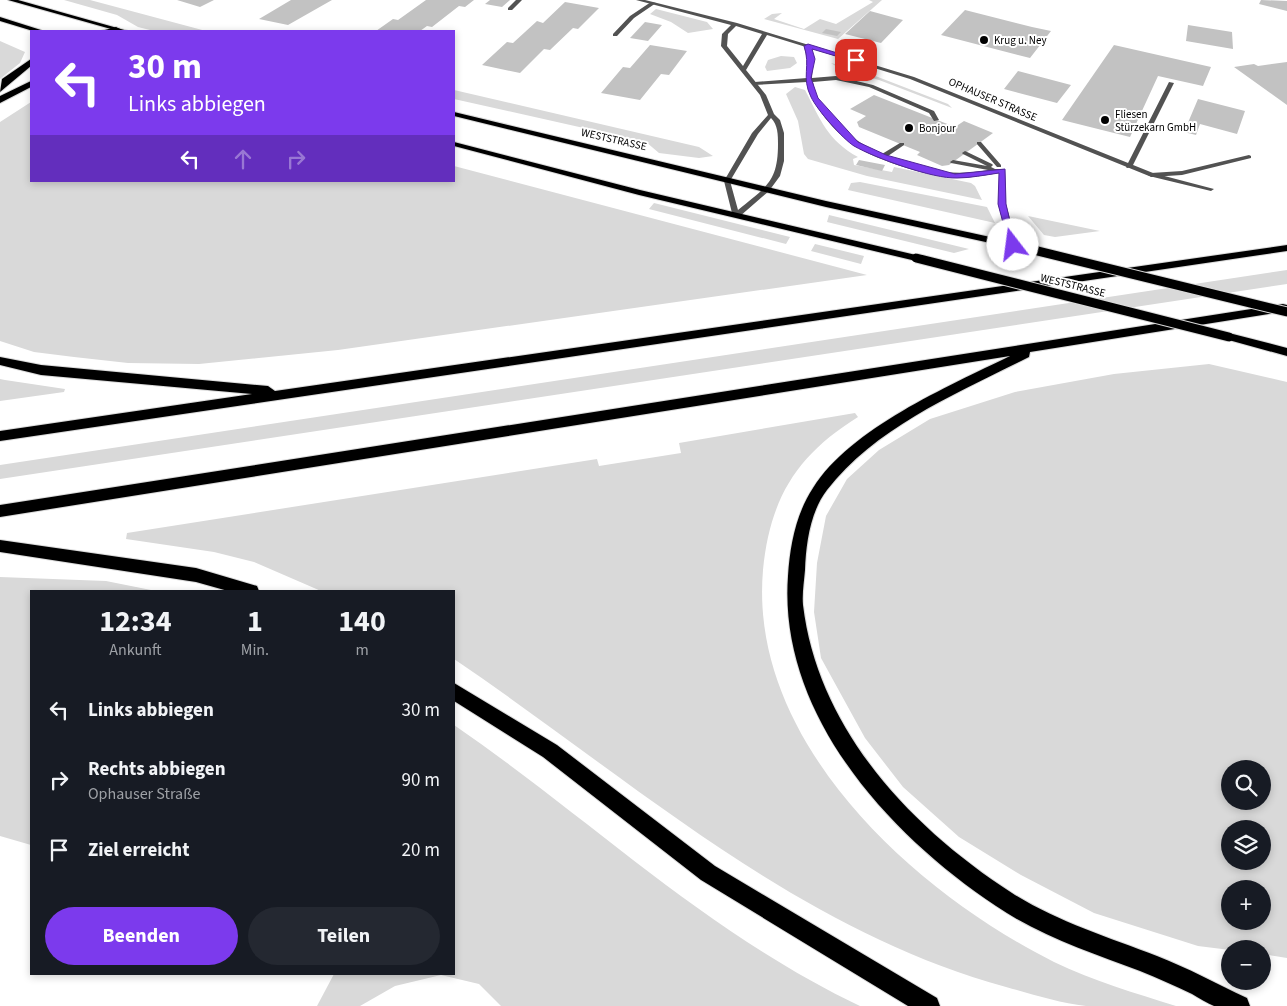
<!DOCTYPE html>
<html lang="de">
<head>
<meta charset="utf-8">
<style>
  body { margin:0; font-family:"Source Sans 3",sans-serif; background:#242831; color:#f1f3f6; height:100vh; display:flex; flex-direction:column; font-size:19px; white-space:nowrap }
  * { box-sizing:border-box; margin:0 }
  p { font-size:16px; color:#9ea1a6 }
  .icon { flex:none; width:28px; height:28px; fill:none; stroke:currentColor; stroke-width:2; stroke-linecap:round; stroke-linejoin:round }
  .map { position:relative; flex:1; overflow:hidden }
  .details { position:absolute; left:30px; top:590px; width:425px; height:385px; display:flex; flex-direction:column; background:#171b24; border-radius:0px; box-shadow:0 2px 8px #0003 }
  .details>* { flex:none }
  .guide { position:absolute; left:30px; top:30px; width:425px; height:152px; border-radius:0px; box-shadow:0 2px 8px #0003; background:#7c3aed; color:#fff; overflow:hidden }
  .tools { position:absolute; left:1221px; top:760px; display:grid; gap:10px }
  .tools a { display:grid; place-items:center; width:50px; height:50px; border-radius:50%; background:#171b24; box-shadow:0 2px 8px #0003; font-size:25px }
  .pin { position:absolute; display:grid; place-items:center; width:42px; height:42px; color:#fff; margin:-21px; border-radius:10px; box-shadow:0 2px 8px #0006 }
  .me { position:absolute; width:55px; margin:-28px; rotate:345deg; stroke-linejoin:round; filter:drop-shadow(0 0 4px #0008) }
  .turn { display:flex; align-items:center; gap:18px; height:105px; padding:0 15px; font-size:22px }
  .turn .icon { width:65px; height:65px; stroke-width:2.5 }
  .turn b { display:block; font-size:35px; line-height:42px }
  .lanes { display:flex; align-items:center; height:48px; padding:0 15px; background:#0003; justify-content:center; gap:25px; direction:ltr }
  .lanes .off { opacity:.35 }
  .eta { display:flex; justify-content:space-evenly; align-items:center; height:85px; text-align:center }
  .eta b { font-size:30px; font-weight:700; line-height:35px }
  .cta { display:flex; gap:10px; margin-top:auto; padding:10px 15px }
  .cta a { flex:1; height:58px; border-radius:30px; background:#7c3aed; color:#fff; font-size:20px; font-weight:700; line-height:58px; text-align:center }
  .cta a+a { background:#242831; color:#f1f3f6 }
  ul { padding:0; list-style:none }
  li { display:flex; align-items:center; gap:15px; height:70px; padding:0 15px }
  li div { flex:1 }
  li b { display:block; font-size:19px }
  li em { font-style:normal }
  .map>svg:first-child { display:block }
  .green { fill:#d9d9d9; fill-rule:evenodd }
  .building { fill:#c2c2c2 }
  .lines { fill:none; stroke-linecap:round; stroke-linejoin:round }
  .primary-casing { stroke:#dbdbdb; stroke-width:2 }
  .motorway-casing { stroke:#dbdbdb; stroke-width:2 }
  .service { fill:#525252; fill-rule:evenodd }
  .minor { fill:#525252; fill-rule:evenodd }
  .primary { fill:#000; fill-rule:evenodd }
  .motorway { fill:#000; fill-rule:evenodd }
  .primary-bridge-casing { stroke:#dbdbdb; stroke-width:11; stroke-linecap:butt }
  .primary-bridge { stroke:#000; stroke-width:9 }
  .route { fill:#7c3aed; stroke:#51269a }
  .poi-dot { fill:#000; stroke:#fff; stroke-width:2 }
  .labels { text-anchor:middle; stroke-width:4; stroke-linejoin:round; paint-order:stroke }
  .far-poi-label { font-size:11px; fill:#000; stroke:#fff; text-anchor:start }
  .far-street-label { font-size:11px; fill:#000; stroke:#fff }
</style>
</head>
<body>
<div class="map">
<svg width="1287" height="1006" viewBox="0 0 1287 1006">
  <rect width="100%" height="100%" fill="#fff"/>
  <path class="green" d="M 64,0 L 90,0 L 206,31 L 154,31 L 138,27 L 117,15 Z
    M 869,0 L 882,0 L 838,39 L 764,19 L 772,14 L 782,13 L 774,19 L 804,29 L 820,19 L 836,24 L 873,2 Z
    M 656,9 L 707,22 L 713,29 L 688,33 L 671,22 L 650,14 Z
    M 0,41 L 25,52 L 20,63 L 0,79 Z
    M 781,56 L 794,57 L 797,63 L 790,68 L 767,71 L 765,67 L 768,60 Z
    M 831,63 L 865,72 L 948,104 L 952,108 L 879,80 L 842,70 Z
    M 795,87 L 805,90 C 820,119 828,141 858,157 L 853,159 L 854,165 L 892,172 L 894,167 L 971,183 L 975,186 L 982,200 L 867,176 L 808,159 L 804,154 L 798,121 L 786,94 Z
    M 454,90 L 699,147 L 713,156 L 699,158 L 659,153 L 646,142 L 454,99 Z
    M 31,102 L 31,181 L 454,181 L 454,166 L 867,275 L 338,350 L 199,364 L 128,363 L 74,357 L 34,352 L 0,341 L 0,122 Z
    M 860,182 L 987,207 L 995,223 L 848,190 L 851,183 Z
    M 654,203 L 790,237 L 786,244 L 649,209 Z
    M 829,215 L 969,249 L 954,253 L 827,222 Z
    M 1028,216 L 1100,231 L 1055,237 L 1044,235 Z
    M 815,244 L 864,256 L 861,264 L 811,251 Z
    M 1287,270 L 1287,284 L 0,479 L 0,465 Z
    M 1209,364 L 1287,382 L 1287,958 L 1263,954 L 1262,949 L 1230,950 L 1198,946 L 1094,913 L 1021,875 L 959,837 L 903,787 L 865,738 L 821,658 L 814,612 L 817,563 L 826,516 L 847,479 L 879,450 L 930,419 L 1015,392 L 1114,374 ZM 1230,769 L 1262,769 L 1262,801 L 1230,801 ZM 1230,829 L 1262,829 L 1262,861 L 1230,861 ZM 1230,889 L 1262,889 L 1262,921 L 1230,921 Z
    M 0,379 L 5,380 L 65,389 L 64,392 L 0,401 Z
    M 855,413 L 858,417 C 797,455 770,498 763,570 C 748,742 914,892 1054,962 C 1093,981 1135,993 1176,1006 C 1147,1006 1115,1006 1086,1006 C 1059,1003 1032,994 1006,987 C 795,929 631,779 454,659 L 454,591 L 321,591 L 254,562 L 214,552 L 126,539 L 127,533 L 597,459 L 599,466 L 681,453 L 679,443 Z
    M 0,577 L 106,581 L 156,591 L 31,591 L 31,845 L 0,836 Z
    M 454,725 C 591,819 708,934 860,1006 L 501,1006 L 479,984 L 441,975 L 395,986 L 360,1006 L 317,1006 L 334,974 L 454,974 Z"/>
  <path class="building" d="M 177,0 L 214,0 L 200,7 Z
    M 291,0 L 332,0 L 288,25 L 259,19 Z
    M 426,0 L 474,0 L 465,7 L 459,6 L 432,27 L 427,26 L 420,31 L 376,31 L 393,19 L 398,20 Z
    M 490,0 L 510,0 L 502,7 L 485,4 Z
    M 1261,0 L 1287,1 L 1287,11 L 1259,4 Z
    M 565,2 L 599,8 L 578,29 L 573,28 L 550,50 L 544,49 L 520,73 L 482,65 L 507,42 L 513,43 L 537,21 L 543,23 Z
    M 965,10 L 1032,27 L 1051,31 L 1030,58 L 941,35 Z
    M 870,11 L 903,20 L 881,43 L 845,34 Z
    M 645,22 L 662,25 L 648,41 L 630,38 Z
    M 1188,25 L 1232,32 L 1233,49 L 1186,41 Z
    M 826,29 L 841,32 L 837,36 L 822,33 Z
    M 650,45 L 687,51 L 669,75 L 661,74 L 640,100 L 601,93 L 623,67 L 630,68 Z
    M 1114,45 L 1211,67 L 1203,86 L 1158,76 L 1130,137 L 1062,120 Z
    M 1287,62 L 1287,105 L 1234,67 L 1254,64 L 1258,66 Z
    M 1018,71 L 1071,85 L 1057,103 L 1004,89 Z
    M 874,95 L 955,127 L 964,121 L 993,133 L 949,165 L 942,166 L 917,155 L 920,152 L 859,127 L 857,122 L 866,116 L 850,109 Z
    M 1198,99 L 1245,111 L 1237,134 L 1200,124 L 1196,135 L 1184,132 Z
    M 859,160 L 885,165 L 882,171 L 856,165 Z"/>
  <g class="lines">
    <g class="primary-casing">
      <path id="primary" d="M 8,0 L 18,0 L 128,31 L 118,31 Z
        M 0,17 L 41,30 L 42,31 L 33,31 L 0,21 Z
        M 454,112 L 826,201 L 1013,242 L 1018,245 L 1013,248 L 826,207 L 454,116 Z
        M 454,142 L 640,190 L 916,255 L 921,258 L 916,261 L 639,195 L 454,146 Z
        M 1229,333 L 1287,348 L 1287,356 L 1225,339 L 1224,337 Z"/>
    </g>
    <g class="motorway-casing">
      <path id="motorway" d="M 116,27 L 120,29 L 119,31 L 101,31 Z
        M 31,59 L 31,66 L 0,92 L 2,79 Z
        M 31,81 L 31,87 L 0,103 L 0,96 Z
        M 1287,245 L 1287,251 L 0,441 L 0,431 L 252,394 L 41,375 L 0,365 L 0,357 L 41,365 L 268,386 L 275,391 Z
        M 1283,304 L 1287,305 L 1287,311 L 1030,352 L 1029,357 C 958,393 877,426 827,490 C 810,512 806,544 805,570 C 804,582 802,594 803,605 C 818,729 910,827 1012,893 C 1056,921 1108,937 1157,956 C 1188,968 1217,984 1247,998 L 1250,1006 C 1239,1006 1225,1006 1214,1006 C 1207,1003 1199,998 1192,994 C 1175,986 1158,978 1140,971 C 1092,953 1040,936 996,906 C 889,835 778,714 788,576 C 790,545 796,514 813,488 C 851,428 947,387 1010,356 L 0,517 L 0,505 Z
        M 0,540 L 196,568 L 257,586 L 259,591 L 228,591 L 196,582 L 0,552 Z
        M 454,683 L 557,745 L 715,866 L 937,998 L 940,1006 L 908,1006 L 701,880 L 543,757 L 454,701 Z"/>
    </g>
    <path class="service" d="M 516,0 L 522,0 L 512,10 L 508,10 L 508,8 Z
      M 651,2 L 656,3 L 634,18 L 617,36 L 613,36 L 613,34 L 630,16 Z
      M 807,44 L 810,46 L 813,60 L 812,78 L 836,76 L 873,85 L 934,111 L 939,120 L 934,121 L 929,113 L 869,87 L 836,80 L 813,82 C 817,113 855,143 882,154 L 900,143 L 904,143 L 904,145 L 888,156 C 924,170 950,177 988,170 L 951,163 L 950,162 L 953,160 L 987,166 L 963,154 L 962,153 L 965,151 L 992,164 L 993,165 L 991,167 L 995,169 L 1005,169 L 1006,204 L 1017,245 L 1016,247 L 1013,247 L 1009,245 L 998,204 L 1000,173 C 986,175 971,178 957,178 C 930,177 878,161 855,146 C 836,134 810,104 807,82 L 753,85 L 752,84 L 755,82 L 807,78 L 807,60 L 804,46 Z
      M 1169,82 L 1174,83 L 1132,167 L 1127,168 L 1126,167 Z
      M 977,142 L 981,142 L 1001,165 L 1001,167 L 997,167 L 977,144 Z
      M 1249,155 L 1251,156 L 1251,158 L 1182,175 L 1151,177 L 1148,175 L 1151,173 L 1182,171 Z"/>
    <path class="minor" d="M 636,0 L 645,0 L 737,23 L 914,77 L 1153,173 L 1214,189 L 1211,191 L 1149,176 L 910,79 L 767,35 L 746,70 L 766,95 L 774,114 L 780,120 L 784,133 L 784,161 L 780,176 L 769,191 L 739,217 L 733,217 L 724,181 L 752,133 L 768,115 L 760,95 L 721,46 L 722,34 L 731,25 ZM 736,26 L 762,34 L 743,66 L 727,46 L 728,34 ZM 771,118 C 778,125 778,135 778,144 C 778,182 766,187 738,210 L 730,181 L 758,134 Z"/>
    <use href="#primary" class="primary"/>
    <use href="#motorway" class="motorway"/>
    <g class="primary-bridge-casing">
      <path id="primary-bridge" d="M 1013,245 L 1287,312
        M 916,258 L 1229,337"/>
    </g>
    <use href="#primary-bridge" class="primary-bridge"/>
  </g>
  <path class="route" d="M 808,44 L 860,60 L 856,62 L 812,49 L 815,59 L 811,78 L 818,98 L 858,142 L 886,155 L 955,174 L 1005,169 L 1006,204 L 1016,247 L 1009,245 L 998,204 L 999,173 C 985,175 970,178 957,178 C 933,179 875,158 854,146 C 843,139 817,110 811,97 C 801,77 811,66 804,46 Z"/>
  <g class="poi-dot">
    <circle cx="984" cy="40" r="5"/>
    <circle cx="1105" cy="120" r="5"/>
    <circle cx="909" cy="128" r="5"/>
  </g>
  <g class="labels">
    <g class="far-poi-label">
      <text x="994" y="44">Krug u. Ney</text>
      <text x="1115" y="118">Fliesen<tspan x="1115" dy="13">Stürzekarn GmbH</tspan></text>
      <text x="919" y="132">Bonjour</text>
    </g>
    <g class="far-street-label">
      <text transform="translate(993 99) rotate(23)" y="4">OPHAUSER STRASSE</text>
      <text transform="translate(614 139) rotate(13)" y="4">WESTSTRASSE</text>
      <text transform="translate(1073 285) rotate(14)" y="4">WESTSTRASSE</text>
    </g>
  </g>
</svg>
<div class="tools">
<a><svg class="icon" aria-label="search" viewBox="0 0 24 24"><circle cx="10" cy="10" r="6"/><path d="M15 15l6 6"/></svg></a>
<a><svg class="icon" aria-label="layers" viewBox="0 0 24 24"><path d="M12 4l9 5-9 5-9-5zM3 14l9 5 9-5"/></svg></a>
<a>+</a>
<a>−</a>
</div>
<div class="pin" style="left:856px;top:60px;background:#d93025"><svg class="icon" aria-label="arrive" viewBox="0 0 24 24"><path d="M6 21V4h12l-3 4 3 4H6"/></svg></div>
<svg class="me" style="left:1013px;top:245px" viewBox="-20 -20 40 40"><circle r="19" fill="#fff"/><path d="M0-13L10 11 0 6-10 11z" fill="#7c3aed"/></svg>
<div class="guide">
<div class="turn"><svg class="icon" aria-label="left" viewBox="0 0 24 24"><path d="M17 20v-9H6M10 6l-5 5 5 5"/></svg><div><b>30 m</b>Links abbiegen</div></div>
<div class="lanes"><svg class="icon" aria-label="left" viewBox="0 0 24 24"><path d="M17 20v-9H6M10 6l-5 5 5 5"/></svg><svg class="icon off" aria-label="ahead" viewBox="0 0 24 24"><path d="M12 20V5M6 11l6-6 6 6"/></svg><svg class="icon off" aria-label="right" viewBox="0 0 24 24"><path d="M7 20v-9h11M14 6l5 5-5 5"/></svg></div>
</div>
<section class="details">
<div class="eta">
<div><b>12:34</b><p>Ankunft</p></div>
<div><b>1</b><p>Min.</p></div>
<div><b>140</b><p>m</p></div>
</div>
<ul>
<li><svg class="icon" aria-label="left" viewBox="0 0 24 24"><path d="M17 20v-9H6M10 6l-5 5 5 5"/></svg><div><b>Links abbiegen</b></div><em>30 m</em></li>
<li><svg class="icon" aria-label="right" viewBox="0 0 24 24"><path d="M7 20v-9h11M14 6l5 5-5 5"/></svg><div><b>Rechts abbiegen</b><p>Ophauser Straße</p></div><em>90 m</em></li>
<li><svg class="icon" aria-label="arrive" viewBox="0 0 24 24"><path d="M6 21V4h12l-3 4 3 4H6"/></svg><div><b>Ziel erreicht</b></div><em>20 m</em></li>
</ul>
<div class="cta"><a>Beenden</a><a>Teilen</a></div>
</section>
</div>
</body>
</html>
